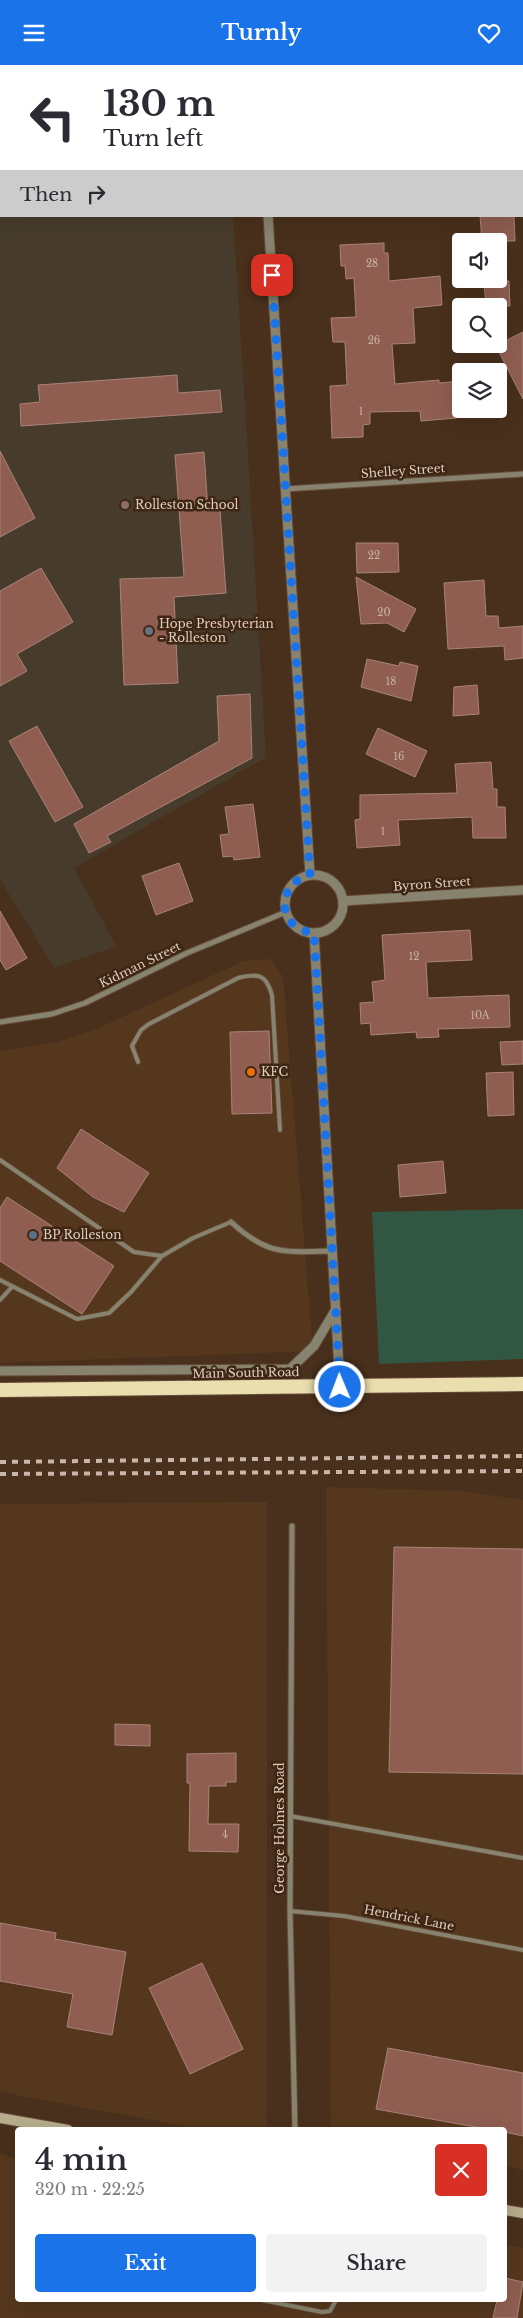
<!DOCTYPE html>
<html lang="en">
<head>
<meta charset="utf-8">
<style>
  body { margin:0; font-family:"Libre Baskerville",serif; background:#f2f2f3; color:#2b2b33; height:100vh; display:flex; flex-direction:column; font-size:19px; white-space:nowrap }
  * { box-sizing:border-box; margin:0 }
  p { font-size:16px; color:#7c7c81 }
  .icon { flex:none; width:28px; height:28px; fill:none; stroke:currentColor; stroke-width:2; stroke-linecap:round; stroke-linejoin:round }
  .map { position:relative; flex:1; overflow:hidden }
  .panel { position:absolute; left:15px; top:2062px; width:492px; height:175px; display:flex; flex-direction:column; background:#fff; border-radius:5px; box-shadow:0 5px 20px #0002 }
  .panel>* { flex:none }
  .top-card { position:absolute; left:0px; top:0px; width:524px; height:152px; box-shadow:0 5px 20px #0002; background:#fff; color:#2b2b33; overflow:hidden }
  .buttons { position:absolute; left:452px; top:168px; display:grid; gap:10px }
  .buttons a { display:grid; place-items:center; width:55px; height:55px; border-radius:5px; background:#fff; box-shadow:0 5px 20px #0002; font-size:25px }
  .pin { position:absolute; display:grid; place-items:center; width:42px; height:42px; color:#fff; margin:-21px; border-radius:10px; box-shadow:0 2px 8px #0006 }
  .me { position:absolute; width:55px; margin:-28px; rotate:359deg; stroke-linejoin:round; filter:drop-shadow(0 0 4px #0008) }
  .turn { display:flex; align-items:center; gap:18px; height:105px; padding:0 20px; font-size:22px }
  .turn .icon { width:65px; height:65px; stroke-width:2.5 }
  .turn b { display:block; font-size:35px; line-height:42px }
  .then { display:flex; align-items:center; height:48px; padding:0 20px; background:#0003; gap:10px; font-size:19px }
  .round { display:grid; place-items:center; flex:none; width:52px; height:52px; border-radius:5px; background:#f2f2f3 }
  .headline { display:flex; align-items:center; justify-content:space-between; height:85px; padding:0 20px }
  h1 { font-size:30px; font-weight:600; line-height:38px }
  .button { display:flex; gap:10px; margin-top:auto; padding:10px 20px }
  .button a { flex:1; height:58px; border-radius:5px; background:#1a73e8; color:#fff; font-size:20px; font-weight:600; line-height:58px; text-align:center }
  .button a+a { background:#f2f2f3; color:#2b2b33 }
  header { display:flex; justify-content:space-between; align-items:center; height:65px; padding:0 20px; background:#1a73e8; color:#fff; font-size:22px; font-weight:600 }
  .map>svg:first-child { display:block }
  .built { fill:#55371d }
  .education { fill:#473c2c }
  .green { fill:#315742 }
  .building { fill:#8f5e51; stroke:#a9837a }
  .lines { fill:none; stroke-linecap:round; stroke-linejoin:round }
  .service-casing { stroke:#644c3a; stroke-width:5.5 }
  .minor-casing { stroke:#644c3a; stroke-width:7 }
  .tertiary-casing { stroke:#644c3a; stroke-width:11 }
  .secondary-casing { stroke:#644c3a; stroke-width:12 }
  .trunk-casing { stroke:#644c3a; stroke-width:16 }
  .path { stroke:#998575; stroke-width:3; stroke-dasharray:4 4; stroke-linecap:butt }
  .service { stroke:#88836e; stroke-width:4 }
  .minor { stroke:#88836e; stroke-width:5 }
  .tertiary { stroke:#88836e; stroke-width:9 }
  .secondary { stroke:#b6ad8c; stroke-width:10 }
  .trunk { stroke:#eaddae; stroke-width:14 }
  .rail { stroke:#c7b6a9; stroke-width:4; stroke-dasharray:6 6; stroke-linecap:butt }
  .route { stroke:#1a73e8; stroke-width:9; stroke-dasharray:0 16.2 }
  .education-dot { fill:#8d6e63; stroke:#3e2612; stroke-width:2 }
  .worship-dot { fill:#6b7280; stroke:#3e2612; stroke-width:2 }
  .food-dot { fill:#e8710a; stroke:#3e2612; stroke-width:2 }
  .service-dot { fill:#5c6f8a; stroke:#3e2612; stroke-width:2 }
  .labels { text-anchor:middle; stroke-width:5; stroke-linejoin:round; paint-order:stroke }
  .number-label { font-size:10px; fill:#cab2a6 }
  .street-label { font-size:12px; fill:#decec2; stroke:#3e2612 }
  .poi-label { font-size:12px; fill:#decec2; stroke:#3e2612; text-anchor:start }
</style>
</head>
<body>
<header><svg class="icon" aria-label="menu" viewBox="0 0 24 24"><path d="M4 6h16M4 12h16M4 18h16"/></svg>Turnly<svg class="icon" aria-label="heart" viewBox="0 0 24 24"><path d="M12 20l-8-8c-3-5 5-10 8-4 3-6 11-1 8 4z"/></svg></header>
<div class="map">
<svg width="523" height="2253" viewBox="0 0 523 2253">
  <rect width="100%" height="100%" fill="#49301c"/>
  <path class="built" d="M 271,894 L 283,912 L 313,1286 L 0,1298 L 0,986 L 58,977 L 94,965 L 244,896 Z
    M 326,1422 L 463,1426 L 523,1435 L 523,2105 L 505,2101 L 505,2065 L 337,2065 L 331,2060 Z
    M 267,1437 L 267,2060 L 259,2065 L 205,2065 L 0,2027 L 0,1439 Z
    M 0,2089 L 17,2093 L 18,2235 L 505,2235 L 505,2180 L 523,2183 L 523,2253 L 0,2253 Z"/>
  <path class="education" d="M 0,34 L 1,151 L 233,151 L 246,357 L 266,692 L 74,803 L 116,881 L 54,903 L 0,814 Z"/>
  <path class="green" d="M 523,1144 L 523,1294 L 379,1299 L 372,1147 Z"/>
  <path class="building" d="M 480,151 L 514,151 L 515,176 L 482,176 Z
    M 384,178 L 384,188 L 388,188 L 389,216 L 440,211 L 442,240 L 413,243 L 415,278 L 392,279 L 395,319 L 439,315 L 439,318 L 461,316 L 461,341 L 456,342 L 456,353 L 421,356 L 420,346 L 370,347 L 370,359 L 363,360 L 363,372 L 332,373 L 330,321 L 347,320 L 345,277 L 333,277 L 331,253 L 356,252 L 354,213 L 346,214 L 345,201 L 341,201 L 340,180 Z
    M 509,216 L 510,241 L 486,241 L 484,217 Z
    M 523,267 L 523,334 L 499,287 L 499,279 Z
    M 177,310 L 178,328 L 220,325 L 222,347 L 21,361 L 20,339 L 40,337 L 38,320 Z
    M 0,386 L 35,453 L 0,472 Z
    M 204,387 L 208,446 L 220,445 L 226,528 L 174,532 L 178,618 L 124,620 L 120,514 L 184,512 L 175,390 Z
    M 356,478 L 398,478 L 399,507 L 357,508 Z
    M 41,503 L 73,557 L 17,589 L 27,606 L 0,621 L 0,526 Z
    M 356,512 L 416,544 L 404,567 L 387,558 L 361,559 Z
    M 484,515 L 486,551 L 498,551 L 499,563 L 523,561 L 523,593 L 505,595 L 504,581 L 448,584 L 444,518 Z
    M 367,594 L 399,601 L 400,597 L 418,601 L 411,636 L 361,622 Z
    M 477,620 L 479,649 L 453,651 L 454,622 Z
    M 250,629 L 252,693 L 107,771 L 111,777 L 89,788 L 74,759 L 219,676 L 217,631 Z
    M 37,661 L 83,742 L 55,757 L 9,676 Z
    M 378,663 L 427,686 L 415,712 L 366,689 Z
    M 491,697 L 493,724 L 497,724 L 497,742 L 505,742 L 506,773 L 473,773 L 472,752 L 398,755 L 400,780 L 357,783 L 355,755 L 360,754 L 360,730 L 457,728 L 455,699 Z
    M 253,739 L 260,792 L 234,795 L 233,791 L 223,792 L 220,770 L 229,769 L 225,742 Z
    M 179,798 L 193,836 L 156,850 L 142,811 Z
    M 0,846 L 27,893 L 6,905 L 0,895 Z
    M 470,865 L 472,895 L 426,897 L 428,933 L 509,930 L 510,962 L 438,964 L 439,972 L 417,973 L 416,967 L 371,970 L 370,958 L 361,959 L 360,938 L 374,937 L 372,917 L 385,915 L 382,870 Z
    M 269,966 L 272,1048 L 232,1049 L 230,967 Z
    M 523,976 L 523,999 L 502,1000 L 500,977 Z
    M 513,1007 L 514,1050 L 488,1051 L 486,1008 Z
    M 81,1064 L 149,1108 L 124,1147 L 93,1132 L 57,1103 Z
    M 443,1096 L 446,1128 L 400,1132 L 398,1100 Z
    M 7,1132 L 114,1201 L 82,1249 L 0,1196 L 0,1143 Z
    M 394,1482 L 523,1484 L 523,1709 L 389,1707 Z
    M 115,1659 L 150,1660 L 150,1681 L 115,1680 Z
    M 236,1688 L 236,1717 L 226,1717 L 226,1721 L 209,1721 L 208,1759 L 239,1759 L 238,1787 L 189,1786 L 190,1718 L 187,1718 L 187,1689 Z
    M 0,1858 L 56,1868 L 55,1874 L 126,1887 L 112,1970 L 67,1962 L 73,1929 L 0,1916 Z
    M 202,1898 L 243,1984 L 190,2009 L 149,1923 Z
    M 388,1983 L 523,2008 L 523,2071 L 505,2067 L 505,2065 L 492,2065 L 376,2044 Z
    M 505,2213 L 523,2217 L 517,2253 L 493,2253 L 497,2235 L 505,2235 Z"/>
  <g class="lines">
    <g class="service-casing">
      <path id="service" d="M 138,997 L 132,981 L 141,965 L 149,959 L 238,913 C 258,908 266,909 272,930 L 280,1065
        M 0,1095 L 134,1187 L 162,1191 L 193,1173 L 231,1157
        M 0,1215 L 77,1254 L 109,1248 L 131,1227 L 162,1191
        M 0,1235 L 12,1222
        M 290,1751 L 523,1793
        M 290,1846 L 344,1851 L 523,1885
        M 262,2235 L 322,2247 L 330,2246 L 336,2235"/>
    </g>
    <g class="minor-casing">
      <path id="minor" d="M 305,1 L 307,0
        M 501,1 L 523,0
        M 285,424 L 523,409
        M 0,957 L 52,949 L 85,938 L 187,888 L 286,847
        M 231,1157 C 268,1191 285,1187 332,1186
        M 292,1461 L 290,1846 L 295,2065"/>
    </g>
    <g class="tertiary-casing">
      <path id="tertiary" d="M 259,0 L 259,1
        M 268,151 L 310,810
        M285 839a29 29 0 1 1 58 0a29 29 0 1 1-58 0Z
        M 343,836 L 523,825
        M 314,868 L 340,1322
        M 0,1306 L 290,1304 L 314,1281 L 336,1244"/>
    </g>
    <g class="secondary-casing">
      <path id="secondary" d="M 0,2053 L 68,2065
        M 505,2145 L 523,2148"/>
    </g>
    <g class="trunk-casing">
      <path id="trunk" d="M 0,1325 L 523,1319"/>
    </g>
    <path class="path" d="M 0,34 L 1,34"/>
    <use href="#service" class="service"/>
    <use href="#minor" class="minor"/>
    <use href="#tertiary" class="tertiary"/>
    <use href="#secondary" class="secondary"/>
    <use href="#trunk" class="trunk"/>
    <path class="rail" d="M 0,1397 L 523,1391
      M 0,1409 L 523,1406"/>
  </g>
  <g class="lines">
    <path class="route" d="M 272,210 L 310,810 L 292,818 C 277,842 286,864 314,868 L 340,1322"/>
  </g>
  <circle class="education-dot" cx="125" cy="440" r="5"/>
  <circle class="worship-dot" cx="149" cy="566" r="5"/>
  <circle class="food-dot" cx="251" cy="1007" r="5"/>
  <circle class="service-dot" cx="33" cy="1170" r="5"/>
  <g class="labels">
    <g class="number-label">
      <text x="372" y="202">28</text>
      <text x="374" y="279">26</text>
      <text x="361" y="350">1</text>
      <text x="374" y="494">22</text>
      <text x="384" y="551">20</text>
      <text x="391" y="620">18</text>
      <text x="399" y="695">16</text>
      <text x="383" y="770">1</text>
      <text x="414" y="895">12</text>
      <text x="480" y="954">10A</text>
      <text x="225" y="1773">4</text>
    </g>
    <g class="street-label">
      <text transform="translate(403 406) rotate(-4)" y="4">Shelley Street</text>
      <text transform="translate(432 819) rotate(-4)" y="4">Byron Street</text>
      <text transform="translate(140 900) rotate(-26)" y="4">Kidman Street</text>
      <text transform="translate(246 1308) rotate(-1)" y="4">Main South Road</text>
      <text transform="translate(280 1763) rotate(-90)" y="4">George Holmes Road</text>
      <text transform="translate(409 1853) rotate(11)" y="4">Hendrick Lane</text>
    </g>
    <g class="poi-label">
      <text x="135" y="444">Rolleston School</text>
      <text x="159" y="563">Hope Presbyterian<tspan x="159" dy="14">- Rolleston</tspan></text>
      <text x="261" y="1011">KFC</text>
      <text x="43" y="1174">BP Rolleston</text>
    </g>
  </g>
</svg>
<div class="buttons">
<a><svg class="icon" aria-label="sound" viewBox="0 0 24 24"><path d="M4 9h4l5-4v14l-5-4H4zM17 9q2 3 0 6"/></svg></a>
<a><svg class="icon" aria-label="search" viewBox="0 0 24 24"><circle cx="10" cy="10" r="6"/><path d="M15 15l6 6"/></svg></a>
<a><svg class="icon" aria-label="layers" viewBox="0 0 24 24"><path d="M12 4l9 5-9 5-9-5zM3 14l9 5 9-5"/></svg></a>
</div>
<div class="pin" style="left:272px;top:210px;background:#d93025"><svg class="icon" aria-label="arrive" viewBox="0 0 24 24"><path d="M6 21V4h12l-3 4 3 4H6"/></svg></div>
<svg class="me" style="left:340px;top:1322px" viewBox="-20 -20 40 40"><circle r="17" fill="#1a73e8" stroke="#fff" stroke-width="3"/><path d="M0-11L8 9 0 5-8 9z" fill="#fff"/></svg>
<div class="top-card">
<div class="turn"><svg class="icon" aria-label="left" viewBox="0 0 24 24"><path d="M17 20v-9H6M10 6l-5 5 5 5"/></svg><div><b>130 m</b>Turn left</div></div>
<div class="then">Then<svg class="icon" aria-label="right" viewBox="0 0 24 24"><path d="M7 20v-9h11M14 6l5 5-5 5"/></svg></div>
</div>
<section class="panel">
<div class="headline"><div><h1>4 min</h1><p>320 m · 22:25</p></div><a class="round" style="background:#d93025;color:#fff"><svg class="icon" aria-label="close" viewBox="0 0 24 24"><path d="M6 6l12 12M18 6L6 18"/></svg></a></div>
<div class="button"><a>Exit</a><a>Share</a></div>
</section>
</div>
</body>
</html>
